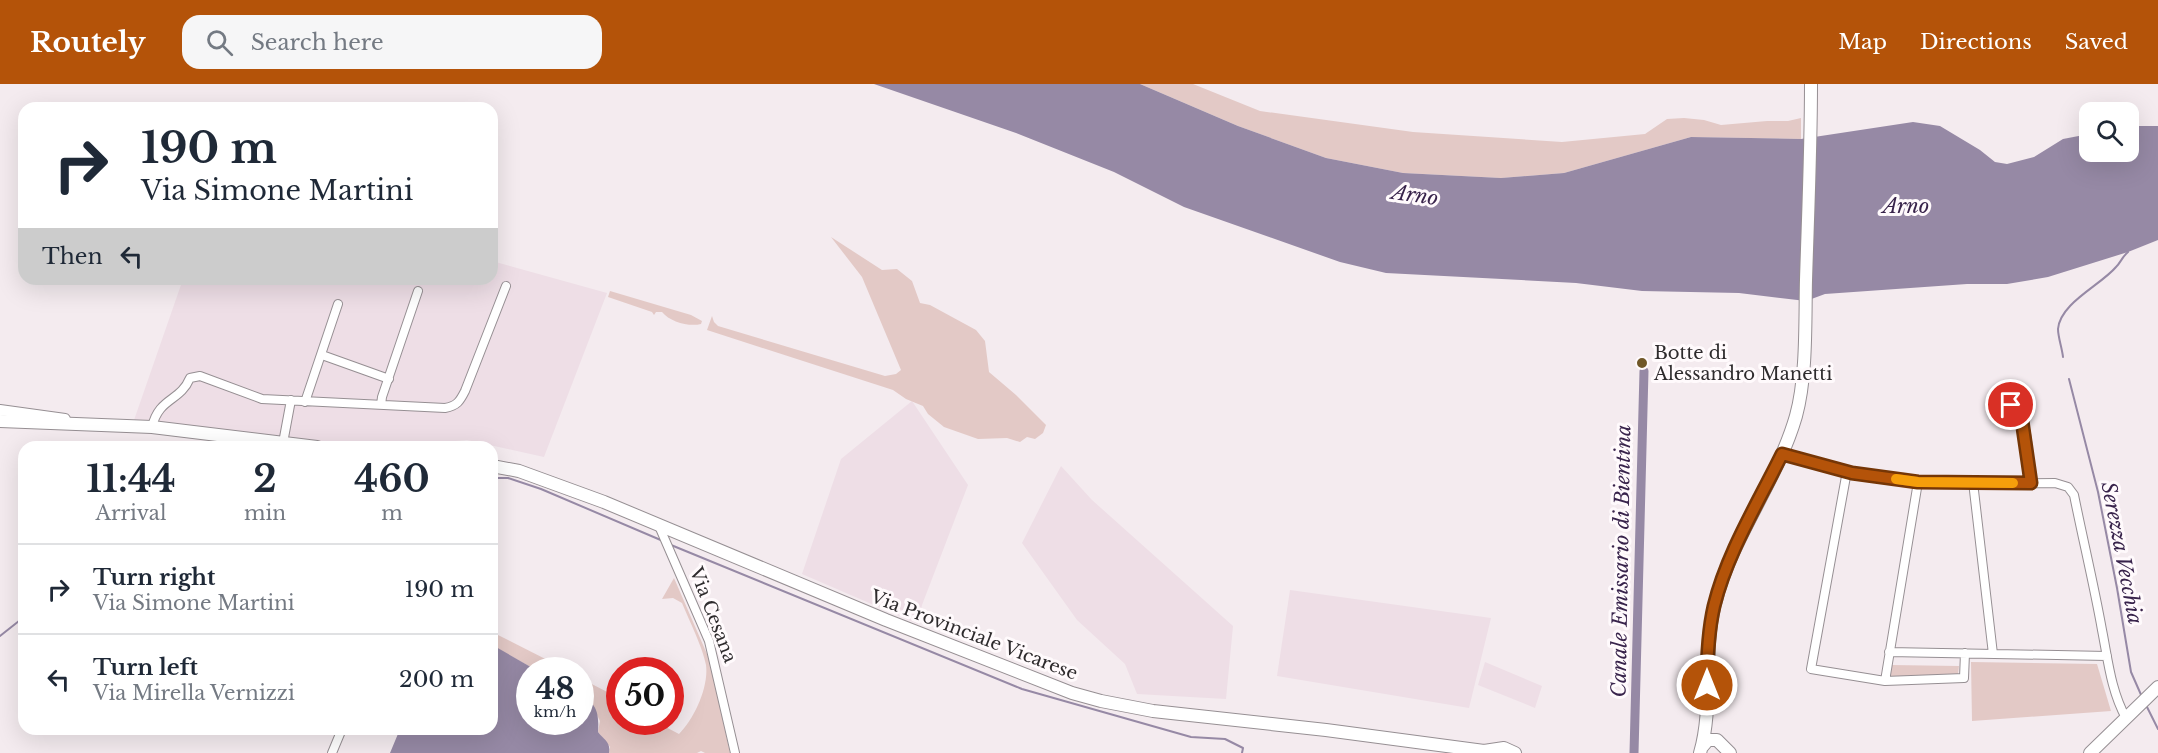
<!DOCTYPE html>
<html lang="en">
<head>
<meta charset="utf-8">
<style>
  body { margin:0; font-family:"Libre Baskerville",serif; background:#f6f6f7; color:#1f2937; height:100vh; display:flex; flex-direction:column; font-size:22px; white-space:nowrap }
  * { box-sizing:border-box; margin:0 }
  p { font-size:20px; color:#747a83 }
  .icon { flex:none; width:33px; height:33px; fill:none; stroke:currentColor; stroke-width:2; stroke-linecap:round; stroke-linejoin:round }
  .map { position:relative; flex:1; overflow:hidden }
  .side { position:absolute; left:18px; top:357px; width:480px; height:294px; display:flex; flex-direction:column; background:#fff; border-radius:18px; box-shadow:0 6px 24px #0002 }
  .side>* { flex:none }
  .top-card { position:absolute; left:18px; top:18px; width:480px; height:183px; border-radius:18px; box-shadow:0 6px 24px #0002; background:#fff; color:#1f2937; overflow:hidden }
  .buttons { position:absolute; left:2079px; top:18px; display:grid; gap:12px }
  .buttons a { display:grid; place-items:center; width:60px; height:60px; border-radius:12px; background:#fff; box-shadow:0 6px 24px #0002; font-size:30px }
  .speed { position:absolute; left:516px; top:573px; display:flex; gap:12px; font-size:30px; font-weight:700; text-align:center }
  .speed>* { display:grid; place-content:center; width:78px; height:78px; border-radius:50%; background:#fff; box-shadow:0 6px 24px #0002; line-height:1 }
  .speed small { font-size:15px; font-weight:400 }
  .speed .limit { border:9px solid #d22; background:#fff; color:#111 }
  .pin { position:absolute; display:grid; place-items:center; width:51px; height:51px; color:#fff; margin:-26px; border:3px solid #fff; border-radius:50%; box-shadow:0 2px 6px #0007 }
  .me { position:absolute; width:66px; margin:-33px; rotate:0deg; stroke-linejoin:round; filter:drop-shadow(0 0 4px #0008) }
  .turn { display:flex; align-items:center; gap:21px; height:126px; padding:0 24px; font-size:27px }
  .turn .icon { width:78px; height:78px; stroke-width:2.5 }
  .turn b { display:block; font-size:42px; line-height:51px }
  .then { display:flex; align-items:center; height:57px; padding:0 24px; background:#0003; gap:12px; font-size:22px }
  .eta { display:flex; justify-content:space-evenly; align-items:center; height:102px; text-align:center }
  .eta b { font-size:36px; font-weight:800; line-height:42px }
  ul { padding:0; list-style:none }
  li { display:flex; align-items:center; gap:18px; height:90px; padding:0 24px; border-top:2px solid #e0e1e3 }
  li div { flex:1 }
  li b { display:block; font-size:22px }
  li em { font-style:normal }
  header { display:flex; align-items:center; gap:36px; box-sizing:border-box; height:84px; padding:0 30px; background:#b45309; color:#fff }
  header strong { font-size:28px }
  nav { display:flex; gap:33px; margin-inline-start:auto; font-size:21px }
  .search { width:420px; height:54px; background:#f6f6f7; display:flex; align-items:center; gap:15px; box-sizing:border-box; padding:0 21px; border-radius:18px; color:#747a83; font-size:22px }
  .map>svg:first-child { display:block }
  .built { fill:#eedee6 }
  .green { fill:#e3c9c6 }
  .water { fill:#9689a5 }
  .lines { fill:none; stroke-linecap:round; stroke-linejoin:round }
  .stream { stroke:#9689a5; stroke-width:2 }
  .canal { stroke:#9689a5; stroke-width:9 }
  .minor-casing { stroke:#968f93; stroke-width:10 }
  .tertiary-casing { stroke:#968f93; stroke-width:12 }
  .secondary-casing { stroke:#968f93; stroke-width:14 }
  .minor { stroke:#fff; stroke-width:8 }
  .tertiary { stroke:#fff; stroke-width:10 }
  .secondary { stroke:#fff; stroke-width:12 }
  .route-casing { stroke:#753606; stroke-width:15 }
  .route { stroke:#b45309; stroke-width:10 }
  .slow { stroke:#f59e0b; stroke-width:10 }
  .poi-dot { fill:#705728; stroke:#fffafc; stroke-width:2 }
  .labels { text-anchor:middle; stroke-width:6; stroke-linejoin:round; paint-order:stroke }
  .poi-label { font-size:18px; fill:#2e2b2d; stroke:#fffafc; text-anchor:start }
  .street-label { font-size:18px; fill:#2e2b2d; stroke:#fffafc }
  .water-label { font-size:20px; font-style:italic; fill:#38234b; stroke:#fffafc }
</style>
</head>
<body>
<header>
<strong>Routely</strong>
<div class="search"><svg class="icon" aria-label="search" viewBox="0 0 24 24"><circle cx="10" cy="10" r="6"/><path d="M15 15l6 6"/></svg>Search here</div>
<nav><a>Map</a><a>Directions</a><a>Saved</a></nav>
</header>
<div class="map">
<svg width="2158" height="669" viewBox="0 0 2158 669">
  <rect width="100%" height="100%" fill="#f4ebef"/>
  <path class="built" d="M 492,177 L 607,209 L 544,373 L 467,356 L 388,363 L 133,339 L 183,195 L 492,195 Z
    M 912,317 L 968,401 L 922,521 L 918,540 L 802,490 L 841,375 Z
    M 1061,382 L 1092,416 L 1233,542 L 1226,615 L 1137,610 L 1125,580 L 1077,536 L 1022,459 Z
    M 1290,506 L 1491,534 L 1469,624 L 1277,592 Z
    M 1485,578 L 1542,602 L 1535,624 L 1478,601 Z"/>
  <path class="green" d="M 1140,0 L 1193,0 L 1260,27 L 1413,48 L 1562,58 L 1645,50 L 1667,35 L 1684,34 L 1704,36 L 1721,41 L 1767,37 L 1788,37 L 1801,34 L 1801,55 L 1691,53 L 1564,89 L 1501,94 L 1403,89 L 1326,74 L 1238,42 Z
    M 831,153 L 882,186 L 897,185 L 912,197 L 920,219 L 930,221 L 976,246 L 985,257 L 989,288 L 1016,311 L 1046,341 L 1043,349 L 1035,355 L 1027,353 L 1020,358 L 1007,354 L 978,355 L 944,343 L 928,330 L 923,322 L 906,315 L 893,306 L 707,246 L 712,232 L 714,238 L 718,242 L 885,292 L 896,290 L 901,286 L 862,193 Z
    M 610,207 L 691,231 L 702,237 L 701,240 C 689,243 670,238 662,228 L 656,228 L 654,231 L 652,228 L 608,213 Z
    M 674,494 L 710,577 L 730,669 L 705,669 L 701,667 L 697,669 L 609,669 L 610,663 L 598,648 L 600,637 L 589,615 L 581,611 L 580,594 L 619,614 L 620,638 L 656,638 L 679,650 C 694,635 709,603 706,581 C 703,564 689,536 682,519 L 673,514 L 662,515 Z
    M 492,548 L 567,586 L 536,586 L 496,564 L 492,563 Z
    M 1971,578 L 2097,580 L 2111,627 L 1972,637 Z
    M 1891,581 L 1959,582 L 1958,590 L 1890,593 Z"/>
  <path class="water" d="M 874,0 L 1140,0 L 1238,42 L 1326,74 L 1403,89 L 1501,94 L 1564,89 L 1691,53 L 1801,55 L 1913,38 L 1940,42 L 1980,66 L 1995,78 L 2007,80 L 2034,73 L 2063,55 L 2089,50 L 2090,68 L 2128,68 L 2129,42 L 2158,42 L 2158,156 L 2128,168 L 2048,193 L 2007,200 L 1967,200 L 1825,210 L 1806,217 L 1739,209 L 1642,207 L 1576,199 L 1386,189 L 1340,178 L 1184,123 L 1114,88 L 1016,49 Z
    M 492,563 L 496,563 L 536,586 L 530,586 L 530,638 L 580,638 L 581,611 C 598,620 599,631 598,648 C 604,656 611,658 609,669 L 390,669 L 400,645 L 492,645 Z"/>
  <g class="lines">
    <path class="stream" d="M 2063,273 C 2062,264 2058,253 2058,245 C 2060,219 2101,201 2116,183 C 2121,178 2122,173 2128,168
      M 2069,295 L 2098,408 L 2117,504 L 2131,588 L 2142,613
      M 492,394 L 508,394 L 541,405 L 663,457
      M 671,461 L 1022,605 L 1191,653 L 1225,655 L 1243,664 L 1242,669
      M 0,552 L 24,533
      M 2146,621 L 2158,645"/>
    <path class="canal" d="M 1634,669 L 1644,287"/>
    <g class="minor-casing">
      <path id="minor" d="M 322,271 L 389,295
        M 305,318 L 338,220
        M 381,321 L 382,313 L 418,207
        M 2023,339 L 2011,332 L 2009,323 L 2011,321 L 2018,323 C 2029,346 2028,374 2031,399
        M 152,343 C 159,313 180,318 190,294 L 200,292 L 262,315 L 445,324 C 457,322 460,317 465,307 L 506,202
        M 283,359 L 291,316
        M 1782,370 C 1872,400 1961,400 2055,399 L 2068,403 L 2074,411 C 2083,456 2094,501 2102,546 C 2108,576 2111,607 2126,634
        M 1847,387 L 1811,585 L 1885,597 L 1964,594 L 1965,569
        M 1973,398 L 1993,570
        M 659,442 L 709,557 L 735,669
        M 1889,568 L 2107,572
        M 1885,597 L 1918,398
        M 332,669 L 342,645"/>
    </g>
    <g class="tertiary-casing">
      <path id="tertiary" d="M 0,326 L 65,335"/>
    </g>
    <g class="secondary-casing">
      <path id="secondary" d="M 0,337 L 152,343 L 317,363
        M 492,382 L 519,387 L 604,418 L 886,536 L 1072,609 L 1101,617 L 1153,627 L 1326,646 L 1484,667 L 1504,664 L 1515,669
        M 1702,663 L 1708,656 L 1717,656 L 1730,669
        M 1700,669 C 1714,621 1702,569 1715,520 C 1731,454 1777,398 1796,332 C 1807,292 1805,238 1806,196 C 1808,131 1811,65 1811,0
        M 2090,669 L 2158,603"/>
    </g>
    <use href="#minor" class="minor"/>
    <use href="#tertiary" class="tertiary"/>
    <use href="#secondary" class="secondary"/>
  </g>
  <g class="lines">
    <g class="route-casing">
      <path id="route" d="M 1707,601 C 1707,575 1708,548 1714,522 C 1727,469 1758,419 1782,370 L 1852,389 L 1918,398 L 2031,399 L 2021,330 L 2018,323 L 2011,321"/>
    </g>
    <use href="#route" class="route"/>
    <path class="slow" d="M 1896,395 L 1918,398 L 2013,399"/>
  </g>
  <circle class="poi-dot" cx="1642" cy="279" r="6"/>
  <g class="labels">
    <g class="poi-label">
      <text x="1654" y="275">Botte di<tspan x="1654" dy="21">Alessandro Manetti</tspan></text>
    </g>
    <g class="street-label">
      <text transform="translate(713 531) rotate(69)" y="6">Via Cesana</text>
      <text transform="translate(974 551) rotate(21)" y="6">Via Provinciale Vicarese</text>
    </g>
    <g class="water-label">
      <text transform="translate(1415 111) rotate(8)" y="7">Arno</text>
      <text x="1906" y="129">Arno</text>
      <text transform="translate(2122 469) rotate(79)" y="7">Serezza Vecchia</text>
      <text transform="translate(1621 477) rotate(-89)" y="7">Canale Emissario di Bientina</text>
    </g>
  </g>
</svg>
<div class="buttons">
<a><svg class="icon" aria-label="search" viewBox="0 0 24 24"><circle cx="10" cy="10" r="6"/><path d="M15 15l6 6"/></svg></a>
</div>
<div class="speed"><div>48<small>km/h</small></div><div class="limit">50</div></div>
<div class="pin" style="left:2011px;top:321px;background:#d93025"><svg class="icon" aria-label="arrive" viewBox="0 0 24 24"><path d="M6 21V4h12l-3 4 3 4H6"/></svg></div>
<svg class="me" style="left:1707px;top:601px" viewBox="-20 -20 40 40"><circle r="17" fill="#b45309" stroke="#fff" stroke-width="3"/><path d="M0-11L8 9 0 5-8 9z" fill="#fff"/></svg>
<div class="top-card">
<div class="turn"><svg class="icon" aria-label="right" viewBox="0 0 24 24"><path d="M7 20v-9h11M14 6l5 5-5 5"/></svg><div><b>190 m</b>Via Simone Martini</div></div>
<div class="then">Then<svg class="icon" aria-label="left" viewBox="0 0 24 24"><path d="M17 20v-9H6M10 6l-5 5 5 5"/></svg></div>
</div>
<section class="side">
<div class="eta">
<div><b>11:44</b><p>Arrival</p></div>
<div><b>2</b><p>min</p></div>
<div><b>460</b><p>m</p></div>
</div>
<ul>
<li><svg class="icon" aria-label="right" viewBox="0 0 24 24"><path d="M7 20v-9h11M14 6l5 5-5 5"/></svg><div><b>Turn right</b><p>Via Simone Martini</p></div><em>190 m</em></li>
<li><svg class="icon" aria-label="left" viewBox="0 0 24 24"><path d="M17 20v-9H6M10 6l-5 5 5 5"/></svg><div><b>Turn left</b><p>Via Mirella Vernizzi</p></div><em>200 m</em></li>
</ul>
</section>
</div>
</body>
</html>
